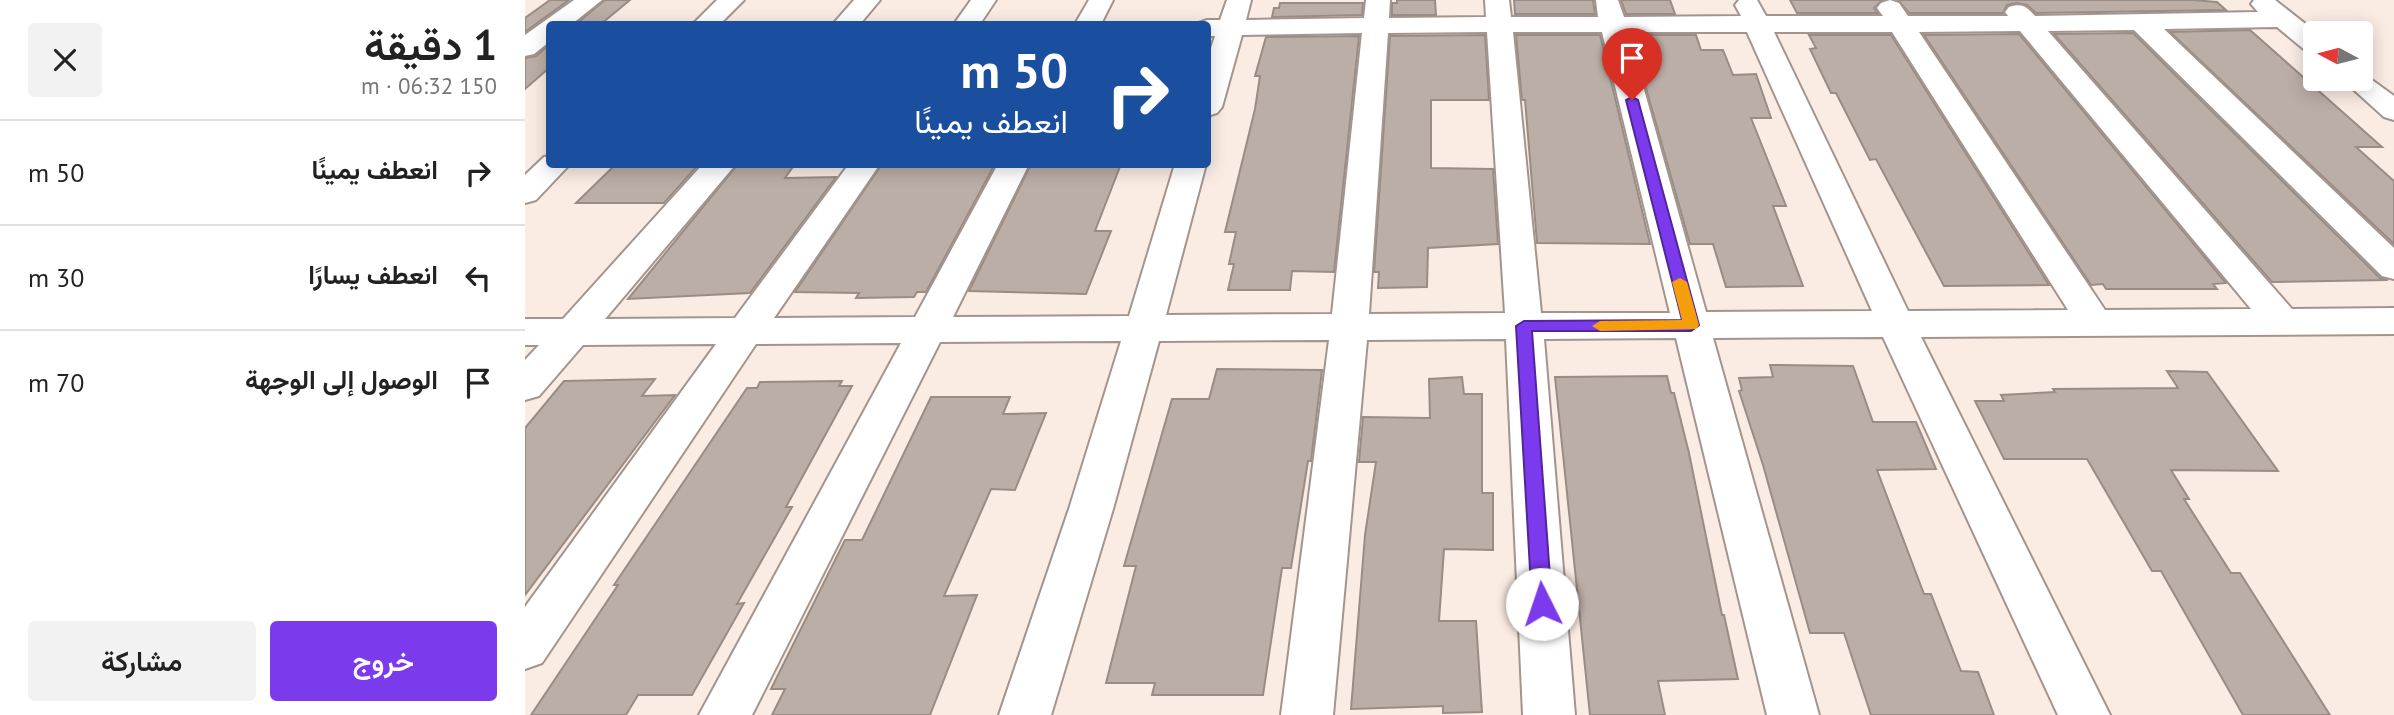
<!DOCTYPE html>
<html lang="ar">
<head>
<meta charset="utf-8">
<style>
  body { margin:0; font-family:"PT Sans",Vazirmatn,sans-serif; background:#f2f2f2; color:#222; direction:rtl; height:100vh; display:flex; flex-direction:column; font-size:26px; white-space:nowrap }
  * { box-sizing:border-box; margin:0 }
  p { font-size:23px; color:#767676 }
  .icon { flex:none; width:38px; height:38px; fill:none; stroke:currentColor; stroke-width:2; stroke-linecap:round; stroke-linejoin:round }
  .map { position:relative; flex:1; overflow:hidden; direction:ltr }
  .side { display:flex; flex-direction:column; background:#fff; width:525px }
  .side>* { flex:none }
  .hud { position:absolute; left:21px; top:21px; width:665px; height:147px; border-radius:7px; box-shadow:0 4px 18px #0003; direction:rtl; background:#1a4fa0; color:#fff; overflow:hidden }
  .needle { width:46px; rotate:277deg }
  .buttons { position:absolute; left:1778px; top:21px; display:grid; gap:14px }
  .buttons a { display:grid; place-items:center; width:70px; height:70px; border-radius:7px; background:#fff; box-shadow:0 4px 18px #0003; font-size:35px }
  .pin { position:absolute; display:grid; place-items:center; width:60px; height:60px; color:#fff; margin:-72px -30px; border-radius:50% 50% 50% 0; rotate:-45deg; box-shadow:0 0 7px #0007 }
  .pin .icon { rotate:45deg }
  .me { position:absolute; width:77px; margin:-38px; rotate:356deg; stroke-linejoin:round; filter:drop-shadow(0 0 5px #0008) }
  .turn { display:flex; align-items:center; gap:24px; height:147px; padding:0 28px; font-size:32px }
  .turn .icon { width:91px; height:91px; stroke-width:2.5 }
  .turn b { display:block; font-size:49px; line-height:60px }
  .round { display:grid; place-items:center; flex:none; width:74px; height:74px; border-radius:7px; background:#f2f2f2 }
  .head { display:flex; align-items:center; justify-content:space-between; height:119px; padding:0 28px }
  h1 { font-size:42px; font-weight:600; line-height:52px }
  .cta { display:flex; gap:14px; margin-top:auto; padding:14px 28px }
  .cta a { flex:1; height:80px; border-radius:7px; background:#7c3aed; color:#fff; font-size:28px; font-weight:600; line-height:80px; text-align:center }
  .cta a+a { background:#f2f2f2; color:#222 }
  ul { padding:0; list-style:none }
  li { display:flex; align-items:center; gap:21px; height:105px; padding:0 28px; border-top:2px solid #e0e0e0 }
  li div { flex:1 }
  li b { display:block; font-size:26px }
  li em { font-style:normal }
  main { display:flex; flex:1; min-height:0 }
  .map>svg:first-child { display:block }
  .building { fill:#bbaea6; stroke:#998c84; stroke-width:2 }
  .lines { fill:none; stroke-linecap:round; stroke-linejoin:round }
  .minor-casing { stroke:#a3958d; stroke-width:4 }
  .minor { fill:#fff; fill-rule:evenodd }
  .route { fill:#7c3aed; stroke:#51269a; stroke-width:2 }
  .slow { fill:#f59e0b }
</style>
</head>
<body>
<main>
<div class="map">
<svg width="1869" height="715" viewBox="0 0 1869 715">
  <rect width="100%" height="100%" fill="#faece3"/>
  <path class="building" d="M 25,0 L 44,0 L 0,32 L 0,18 Z
    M 80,0 L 105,0 L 76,24 L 51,24 Z
    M 872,0 L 910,0 L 911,15 L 867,15 L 867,3 L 872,3 Z
    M 989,0 L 1068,0 L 1070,14 L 990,14 Z
    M 1096,0 L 1145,0 L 1150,14 L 1101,14 Z
    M 1265,0 L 1357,0 L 1349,8 L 1353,13 L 1272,13 Z
    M 1373,0 L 1669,0 L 1692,2 L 1701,10 L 1511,13 L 1502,5 L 1492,3 L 1482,5 L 1478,13 L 1384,13 Z
    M 755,3 L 838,3 L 837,15 L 747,17 L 749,8 L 754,8 Z
    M 1725,30 L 1857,147 L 1831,147 L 1869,181 L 1869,244 L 1645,32 Z
    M 1608,33 L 1855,278 L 1863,280 L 1747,282 L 1529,34 Z
    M 1494,34 L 1701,283 L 1688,284 L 1692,289 L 1581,289 L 1578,284 L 1566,285 L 1399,35 Z
    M 960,35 L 964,100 L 906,100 L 906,168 L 968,169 L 973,244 L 903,248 L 902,287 L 853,288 L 854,272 L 849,272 L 865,36 Z
    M 991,35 L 1075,35 L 1125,244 L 1012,243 L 1000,100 L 997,100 Z
    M 1106,35 L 1171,35 L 1176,50 L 1198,50 L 1208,75 L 1231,74 L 1246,118 L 1226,118 L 1261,206 L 1248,206 L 1278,286 L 1201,287 L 1188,244 L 1165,244 Z
    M 1284,35 L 1366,35 L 1524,285 L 1419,286 L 1351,159 L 1345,160 L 1311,93 L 1306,93 L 1285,49 L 1291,48 Z
    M 834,36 L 809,272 L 767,271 L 765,290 L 703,290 L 709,264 L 704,264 L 711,232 L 700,232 L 730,109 L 735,76 L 730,76 L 741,37 Z
    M 24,45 L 24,68 L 0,89 L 0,58 L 11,56 Z
    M 91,164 L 174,164 L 139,203 L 51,203 Z
    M 213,164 L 270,164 L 260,178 L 311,177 L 225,293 L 103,299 Z
    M 357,164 L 470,164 L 401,292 L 392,292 L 389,297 L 331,298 L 334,293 L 270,292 Z
    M 506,164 L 596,164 L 570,231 L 586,231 L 561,294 L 444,291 Z
    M 1245,365 L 1328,366 L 1348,422 L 1391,422 L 1411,469 L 1352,470 L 1399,594 L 1406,594 L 1436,671 L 1453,672 L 1469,715 L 1346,715 L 1319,633 L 1285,633 L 1238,465 L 1214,391 L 1217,390 L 1214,378 L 1248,377 Z
    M 692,369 L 797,370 L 786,461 L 783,461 L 766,568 L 757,568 L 738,695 L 627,695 L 630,683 L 581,683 L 611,566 L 599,566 L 647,399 L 684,399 Z
    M 1642,371 L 1682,372 L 1753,471 L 1646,470 L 1664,499 L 1659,499 L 1706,573 L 1715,573 L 1805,715 L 1718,715 L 1636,571 L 1627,571 L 1562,459 L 1479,459 L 1450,401 L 1479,401 L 1476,395 L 1530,392 L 1528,389 L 1653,388 Z
    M 1142,376 L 1146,393 L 1149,393 L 1164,453 L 1197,615 L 1199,615 L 1213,679 L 1133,681 L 1140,715 L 1065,715 L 1030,377 Z
    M 937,377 L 939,394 L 957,394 L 957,493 L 968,493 L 968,550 L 919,549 L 914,621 L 951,621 L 957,712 L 918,713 L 918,706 L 826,709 L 840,535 L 851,462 L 834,462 L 838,417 L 905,418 L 904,379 Z
    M 130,379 L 117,396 L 150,395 L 0,595 L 0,428 L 39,381 Z
    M 317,381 L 314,386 L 327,386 L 261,507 L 267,507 L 212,604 L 219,603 L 167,695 L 113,695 L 101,715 L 6,715 L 93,585 L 89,585 L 222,388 L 232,388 L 235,382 Z
    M 406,397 L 485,397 L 478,414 L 521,413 L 490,490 L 466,489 L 419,596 L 452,595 L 405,715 L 247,715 L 260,689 L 246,689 L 320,540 L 337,540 Z"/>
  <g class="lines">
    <g class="minor-casing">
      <path id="minor" d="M 49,0 L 77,0 L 47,24 L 24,24 L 24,42 L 9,54 L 0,56 L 0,35 Z
        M 192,0 L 219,0 L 195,24 L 168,24 Z
        M 329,0 L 355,0 L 335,24 L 308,24 Z
        M 446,0 L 471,0 L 455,24 L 429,24 Z
        M 564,0 L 588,0 L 576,24 L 550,24 Z
        M 702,0 L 726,0 L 721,20 L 839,18 L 841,0 L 865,0 L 864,18 L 961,17 L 960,0 L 984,0 L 986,17 L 1073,17 L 1071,0 L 1093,0 L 1099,17 L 1216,16 L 1210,5 L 1214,0 L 1232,0 L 1241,16 L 1358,16 L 1352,8 L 1356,3 L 1365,0 L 1374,3 L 1383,16 L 1483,16 L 1480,12 L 1484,7 C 1497,3 1501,6 1510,16 L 1733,12 L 1726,4 L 1729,0 L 1750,0 L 1792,33 L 1790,53 L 1781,51 L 1752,27 L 1639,29 L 1869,248 L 1869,279 L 1857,276 L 1609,30 L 1523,31 L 1767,309 L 1869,308 L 1869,334 L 1396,337 L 1585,715 L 1533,715 L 1358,337 L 1188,338 L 1294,715 L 1242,715 L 1151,338 L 1019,339 L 1050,715 L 998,715 L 981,339 L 842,340 L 808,715 L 756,715 L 804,340 L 634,341 L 588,509 L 526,715 L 474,715 L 544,509 L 596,341 L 415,342 L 227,715 L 174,715 L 376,343 L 231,344 L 17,663 L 0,669 L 0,607 L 191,344 L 58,345 L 14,396 L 0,400 L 0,360 L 14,345 L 0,345 L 0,319 L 38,319 L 178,164 L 211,164 L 80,319 L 210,318 L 324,164 L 355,164 L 249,318 L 390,317 L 473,164 L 504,164 L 428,317 L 604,316 L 650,164 L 681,164 L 641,315 L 807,314 L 837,33 L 717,35 L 697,107 L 692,113 L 682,116 L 682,60 L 690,36 L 682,36 L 682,24 L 671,24 L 682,20 L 695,20 ZM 1495,31 L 1726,309 L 1580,310 L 1394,32 ZM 962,32 L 980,313 L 844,314 L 863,33 ZM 988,32 L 1077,32 L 1145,313 L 1016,313 ZM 1103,32 L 1222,32 L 1347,311 L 1181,312 ZM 1249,32 L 1367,32 L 1543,310 L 1383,311 Z
        M 1836,72 L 1869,96 L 1869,120 L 1859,117 L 1817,79 L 1836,79 Z
        M 24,156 L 24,164 L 45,164 L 11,200 L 0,203 L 0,175 L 19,157 Z"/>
    </g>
    <use href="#minor" class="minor"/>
  </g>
  <path class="route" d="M 1107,97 L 1113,100 L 1174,325 L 1166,331 L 1007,331 L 1027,604 L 1024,610 L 1017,613 L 1010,610 L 1007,604 L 991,326 L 999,321 L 1157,320 L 1101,100 Z"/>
  <path class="slow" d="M 1155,278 L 1162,282 L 1174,325 L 1171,329 L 1075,331 L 1067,326 L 1075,321 L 1157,320 L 1147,282 Z"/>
</svg>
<div class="buttons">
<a><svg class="needle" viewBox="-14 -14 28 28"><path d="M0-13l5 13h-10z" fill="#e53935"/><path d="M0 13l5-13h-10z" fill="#767676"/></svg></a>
</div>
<div class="pin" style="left:1107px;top:100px;background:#d93025"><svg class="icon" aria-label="arrive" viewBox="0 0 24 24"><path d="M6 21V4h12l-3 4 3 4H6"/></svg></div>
<svg class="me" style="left:1017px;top:604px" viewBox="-20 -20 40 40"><circle r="19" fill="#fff"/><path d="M0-13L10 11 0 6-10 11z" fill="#7c3aed"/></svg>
<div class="hud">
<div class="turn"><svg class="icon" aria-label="right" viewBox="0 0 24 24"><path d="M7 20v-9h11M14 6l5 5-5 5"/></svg><div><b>50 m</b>انعطف يمينًا</div></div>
</div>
</div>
<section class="side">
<div class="head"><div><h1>1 دقيقة</h1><p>150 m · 06:32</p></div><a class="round"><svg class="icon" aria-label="close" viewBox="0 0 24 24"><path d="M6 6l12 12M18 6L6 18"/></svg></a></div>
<ul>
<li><svg class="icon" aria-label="right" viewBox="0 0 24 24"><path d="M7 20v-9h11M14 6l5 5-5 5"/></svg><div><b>انعطف يمينًا</b></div><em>50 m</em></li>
<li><svg class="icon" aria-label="left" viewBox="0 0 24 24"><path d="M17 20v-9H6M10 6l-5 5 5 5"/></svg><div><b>انعطف يسارًا</b></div><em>30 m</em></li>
<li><svg class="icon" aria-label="arrive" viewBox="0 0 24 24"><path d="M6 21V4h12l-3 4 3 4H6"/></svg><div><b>الوصول إلى الوجهة</b></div><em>70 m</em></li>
</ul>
<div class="cta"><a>خروج</a><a>مشاركة</a></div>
</section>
</main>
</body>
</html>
